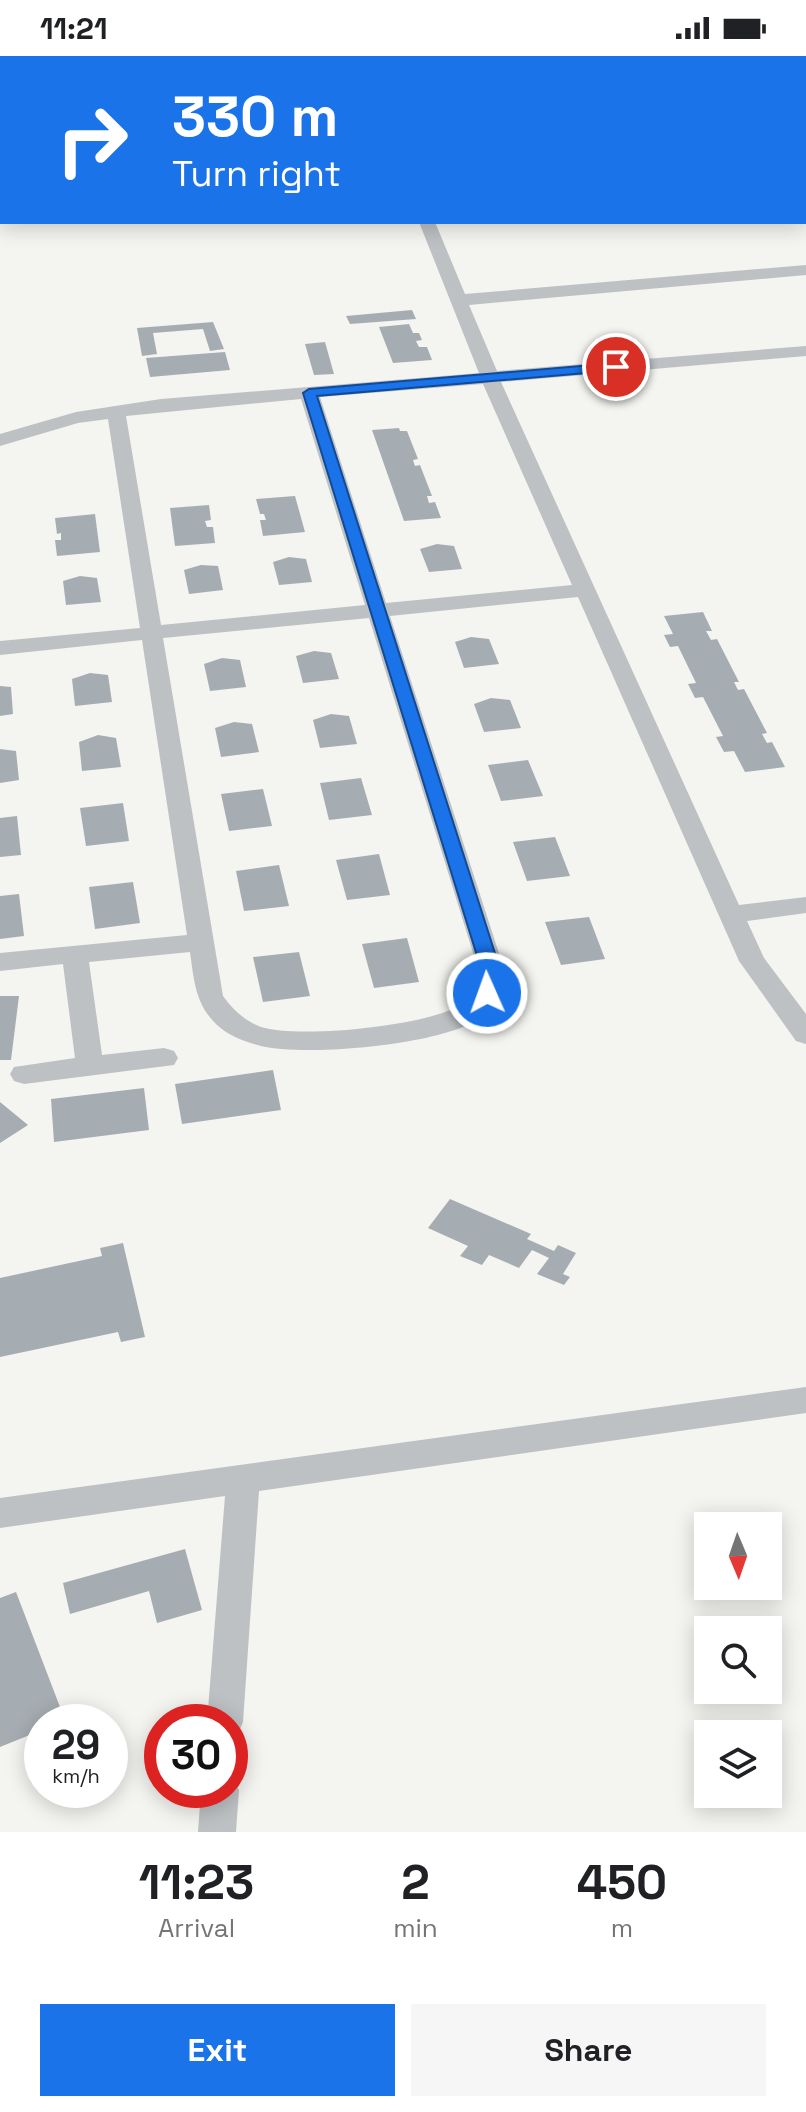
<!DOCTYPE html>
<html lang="en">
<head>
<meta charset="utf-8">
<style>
  body { margin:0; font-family:"Space Grotesk",sans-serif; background:#f6f6f6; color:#202124; height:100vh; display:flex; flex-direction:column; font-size:30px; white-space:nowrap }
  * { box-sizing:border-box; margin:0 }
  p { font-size:26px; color:#757577 }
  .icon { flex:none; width:44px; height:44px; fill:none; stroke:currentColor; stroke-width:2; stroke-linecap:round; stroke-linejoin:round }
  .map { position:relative; height:1776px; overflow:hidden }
  .drawer { display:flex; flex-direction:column; background:#fff; flex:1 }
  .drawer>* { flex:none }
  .banner { position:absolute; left:0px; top:0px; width:806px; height:168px; box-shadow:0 4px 20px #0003; background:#1a73e8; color:#fff; overflow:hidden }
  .needle { width:52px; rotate:178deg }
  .fabs { position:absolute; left:694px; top:1456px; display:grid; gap:16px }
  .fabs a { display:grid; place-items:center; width:88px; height:88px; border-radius:0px; background:#fff; box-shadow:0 4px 20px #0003; font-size:40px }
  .speed { position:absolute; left:24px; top:1648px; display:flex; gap:16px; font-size:40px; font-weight:700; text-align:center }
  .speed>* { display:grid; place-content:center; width:104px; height:104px; border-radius:50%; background:#fff; box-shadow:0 4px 20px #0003; line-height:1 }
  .speed small { font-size:20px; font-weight:400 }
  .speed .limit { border:12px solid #d22; background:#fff; color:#111 }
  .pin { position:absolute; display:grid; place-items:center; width:68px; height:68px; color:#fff; margin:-34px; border:4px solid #fff; border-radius:50%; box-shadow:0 2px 8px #0007 }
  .me { position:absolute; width:88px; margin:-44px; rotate:358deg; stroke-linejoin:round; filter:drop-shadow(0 0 6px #0008) }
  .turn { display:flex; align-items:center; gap:28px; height:168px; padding:0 40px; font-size:36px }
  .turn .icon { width:104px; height:104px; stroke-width:2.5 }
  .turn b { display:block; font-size:56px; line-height:68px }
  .eta { display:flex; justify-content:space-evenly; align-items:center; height:136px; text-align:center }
  .eta b { font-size:48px; font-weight:600; line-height:56px }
  .primary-button { display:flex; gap:16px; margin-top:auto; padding:16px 40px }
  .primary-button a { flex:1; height:92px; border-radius:0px; background:#1a73e8; color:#fff; font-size:32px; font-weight:600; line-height:92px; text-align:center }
  .primary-button a+a { background:#f6f6f6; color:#202124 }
  .status { display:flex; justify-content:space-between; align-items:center; height:56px; padding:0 40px; background:#fff; direction:ltr }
  .status svg { height:22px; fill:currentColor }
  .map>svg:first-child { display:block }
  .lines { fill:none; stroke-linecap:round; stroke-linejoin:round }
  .stream { stroke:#b6c1c4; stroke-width:5 }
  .building { fill:#a6adb2 }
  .street { fill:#bdc1c4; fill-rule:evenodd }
  .route { fill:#1a73e8; stroke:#114b97; stroke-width:2 }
</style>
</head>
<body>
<div class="status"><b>11:21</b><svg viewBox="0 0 49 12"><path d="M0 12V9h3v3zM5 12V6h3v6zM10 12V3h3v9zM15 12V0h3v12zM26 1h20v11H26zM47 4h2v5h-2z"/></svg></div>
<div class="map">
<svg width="806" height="1776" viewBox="0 0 806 1776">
  <rect width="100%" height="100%" fill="#f4f4f0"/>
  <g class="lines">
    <path class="stream" d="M 587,2 L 592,0"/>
  </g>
  <path class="building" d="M 412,254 L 416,263 L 350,268 L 346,260 Z
    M 213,266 L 224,293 L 210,295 L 203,273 L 153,277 L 157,298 L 142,300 L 137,272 Z
    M 409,268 L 413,277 L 419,277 L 422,284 L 416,285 L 419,291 L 427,291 L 432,304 L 393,307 L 379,271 Z
    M 325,286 L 334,318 L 314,319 L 305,288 Z
    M 225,296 L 230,314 L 150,321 L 146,302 Z
    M 399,372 L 400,375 L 407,375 L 418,403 L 413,404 L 415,410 L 420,409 L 432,440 L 427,440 L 429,447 L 435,446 L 441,462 L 404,465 L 372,374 Z
    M 295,440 L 305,476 L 263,480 L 260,464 L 266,464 L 264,458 L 260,458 L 256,443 Z
    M 209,449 L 211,464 L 205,465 L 207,471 L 213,471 L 215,487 L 175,490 L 170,452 Z
    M 95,458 L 100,496 L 57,500 L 55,484 L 61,484 L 61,477 L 57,478 L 55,462 Z
    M 437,488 L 454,490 L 462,513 L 429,516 L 420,493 Z
    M 289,501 L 306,503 L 312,526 L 279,529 L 273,506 Z
    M 201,509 L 218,510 L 223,534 L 189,538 L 184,514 Z
    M 80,520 L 97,522 L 101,546 L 66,549 L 63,525 Z
    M 703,556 L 712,575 L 706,575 L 711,584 L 717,583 L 739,626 L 734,626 L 738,634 L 744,633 L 767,677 L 762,678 L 767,687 L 772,686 L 785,711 L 745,716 L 734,695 L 724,696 L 716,681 L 723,680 L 703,641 L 695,642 L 688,628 L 696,627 L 678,590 L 670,591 L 664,579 L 673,578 L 664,560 Z
    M 471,581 L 489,583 L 499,608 L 464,612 L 455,586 Z
    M 314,595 L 331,597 L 339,623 L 303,627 L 296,600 Z
    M 222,602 L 240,604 L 246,631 L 210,635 L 204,608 Z
    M 90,617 L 108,619 L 112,646 L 75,650 L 72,623 Z
    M 0,630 L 11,631 L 13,658 L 0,660 Z
    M 491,642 L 510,644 L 521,672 L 484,676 L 474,648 Z
    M 331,658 L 349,660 L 357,688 L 320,692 L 313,664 Z
    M 234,666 L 252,668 L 259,696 L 221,701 L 215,672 Z
    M 98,679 L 116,682 L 121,711 L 82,715 L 79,686 Z
    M 0,693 L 16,695 L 19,724 L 0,727 Z
    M 528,704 L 543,740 L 501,745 L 488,709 Z
    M 361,722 L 372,759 L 329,764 L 320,727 Z
    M 263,733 L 272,770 L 229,775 L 221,738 Z
    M 123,747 L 129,785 L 86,790 L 80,752 Z
    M 17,760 L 21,799 L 0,801 L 0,762 Z
    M 555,781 L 570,820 L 527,825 L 513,786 Z
    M 379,798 L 390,839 L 347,844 L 336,804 Z
    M 279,809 L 289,850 L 244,855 L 236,815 Z
    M 133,826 L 140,867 L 95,873 L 89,831 Z
    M 19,838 L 24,880 L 0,883 L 0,840 Z
    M 589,861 L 605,903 L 561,909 L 545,866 Z
    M 407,882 L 419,926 L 374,932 L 362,888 Z
    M 299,896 L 310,940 L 263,946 L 253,901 Z
    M 0,940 L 19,940 L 11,1004 L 0,1004 Z
    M 273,1014 L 281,1054 L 182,1068 L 175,1028 Z
    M 144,1032 L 149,1074 L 54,1086 L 51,1043 Z
    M 0,1046 L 28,1069 L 0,1087 Z
    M 450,1143 L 531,1178 L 527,1183 L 554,1195 L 558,1189 L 576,1197 L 563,1218 L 570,1221 L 564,1229 L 537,1218 L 549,1202 L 532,1194 L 519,1212 L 489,1199 L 482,1209 L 460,1200 L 468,1190 L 428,1172 Z
    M 123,1187 L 145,1281 L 121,1286 L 118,1276 L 0,1301 L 0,1222 L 102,1200 L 100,1192 Z
    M 185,1493 L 202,1554 L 157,1567 L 149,1535 L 70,1558 L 63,1527 Z
    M 16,1536 L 65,1664 L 42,1666 L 42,1674 L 0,1691 L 0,1542 Z"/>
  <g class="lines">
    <path class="street" d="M 804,25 L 806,25 L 806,33 L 804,33 Z
      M 804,95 L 806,96 L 806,107 L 804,106 Z
      M 419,166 L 435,166 L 465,238 L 806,209 L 806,219 L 469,249 L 497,315 L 806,290 L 806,300 L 501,326 L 739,849 L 806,841 L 806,857 L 747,865 L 764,902 L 806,958 L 806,988 L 796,985 L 739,905 L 578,541 L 390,560 L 505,916 C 501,931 496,949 483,960 C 448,989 306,1001 261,990 C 245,986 229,980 217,969 C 195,948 194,924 190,896 L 89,906 L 102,999 L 164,992 L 174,995 L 178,1002 L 174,1009 L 24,1028 L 14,1025 L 10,1018 L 14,1011 L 75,1002 L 63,908 L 0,915 L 0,897 L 187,879 L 142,584 L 0,599 L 0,585 L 140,572 L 108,363 L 78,367 L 0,390 L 0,378 L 76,356 L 161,343 L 479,317 ZM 483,328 L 572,529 L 386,547 L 320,341 ZM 301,343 L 365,549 L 161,569 L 126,360 ZM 369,562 L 479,916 C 476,928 473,941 462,948 C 430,970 299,983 261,971 C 245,965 233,954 223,940 L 163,582 Z
      M 806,1331 L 806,1357 L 259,1435 L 243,1666 L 238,1678 L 230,1681 L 230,1666 L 207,1666 L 225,1440 L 0,1472 L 0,1442 Z
      M 230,1720 L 239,1734 L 236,1776 L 198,1776 L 201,1734 L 230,1734 Z"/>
  </g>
  <path class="route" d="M 616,307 L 621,308 L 621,314 L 317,340 L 501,916 L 497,937 L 487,943 L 478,937 L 482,916 L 303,337 L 309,333 Z"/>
</svg>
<div class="fabs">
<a><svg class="needle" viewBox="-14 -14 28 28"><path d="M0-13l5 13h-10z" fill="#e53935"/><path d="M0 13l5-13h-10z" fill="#757577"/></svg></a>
<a><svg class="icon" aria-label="search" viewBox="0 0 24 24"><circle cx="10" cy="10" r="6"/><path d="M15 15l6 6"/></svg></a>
<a><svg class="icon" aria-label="layers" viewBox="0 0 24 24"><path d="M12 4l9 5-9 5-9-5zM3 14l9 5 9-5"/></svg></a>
</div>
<div class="speed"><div>29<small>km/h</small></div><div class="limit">30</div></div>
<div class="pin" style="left:616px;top:311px;background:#d93025"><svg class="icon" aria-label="arrive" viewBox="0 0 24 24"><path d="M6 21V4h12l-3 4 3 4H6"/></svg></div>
<svg class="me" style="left:487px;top:937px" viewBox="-20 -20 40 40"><circle r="17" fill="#1a73e8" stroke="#fff" stroke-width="3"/><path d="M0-11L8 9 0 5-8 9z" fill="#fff"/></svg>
<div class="banner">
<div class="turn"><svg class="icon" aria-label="right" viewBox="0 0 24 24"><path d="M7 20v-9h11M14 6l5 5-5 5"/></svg><div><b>330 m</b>Turn right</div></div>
</div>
</div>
<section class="drawer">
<div class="eta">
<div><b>11:23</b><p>Arrival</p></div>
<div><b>2</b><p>min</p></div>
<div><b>450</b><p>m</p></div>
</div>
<div class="primary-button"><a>Exit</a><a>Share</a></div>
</section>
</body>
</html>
